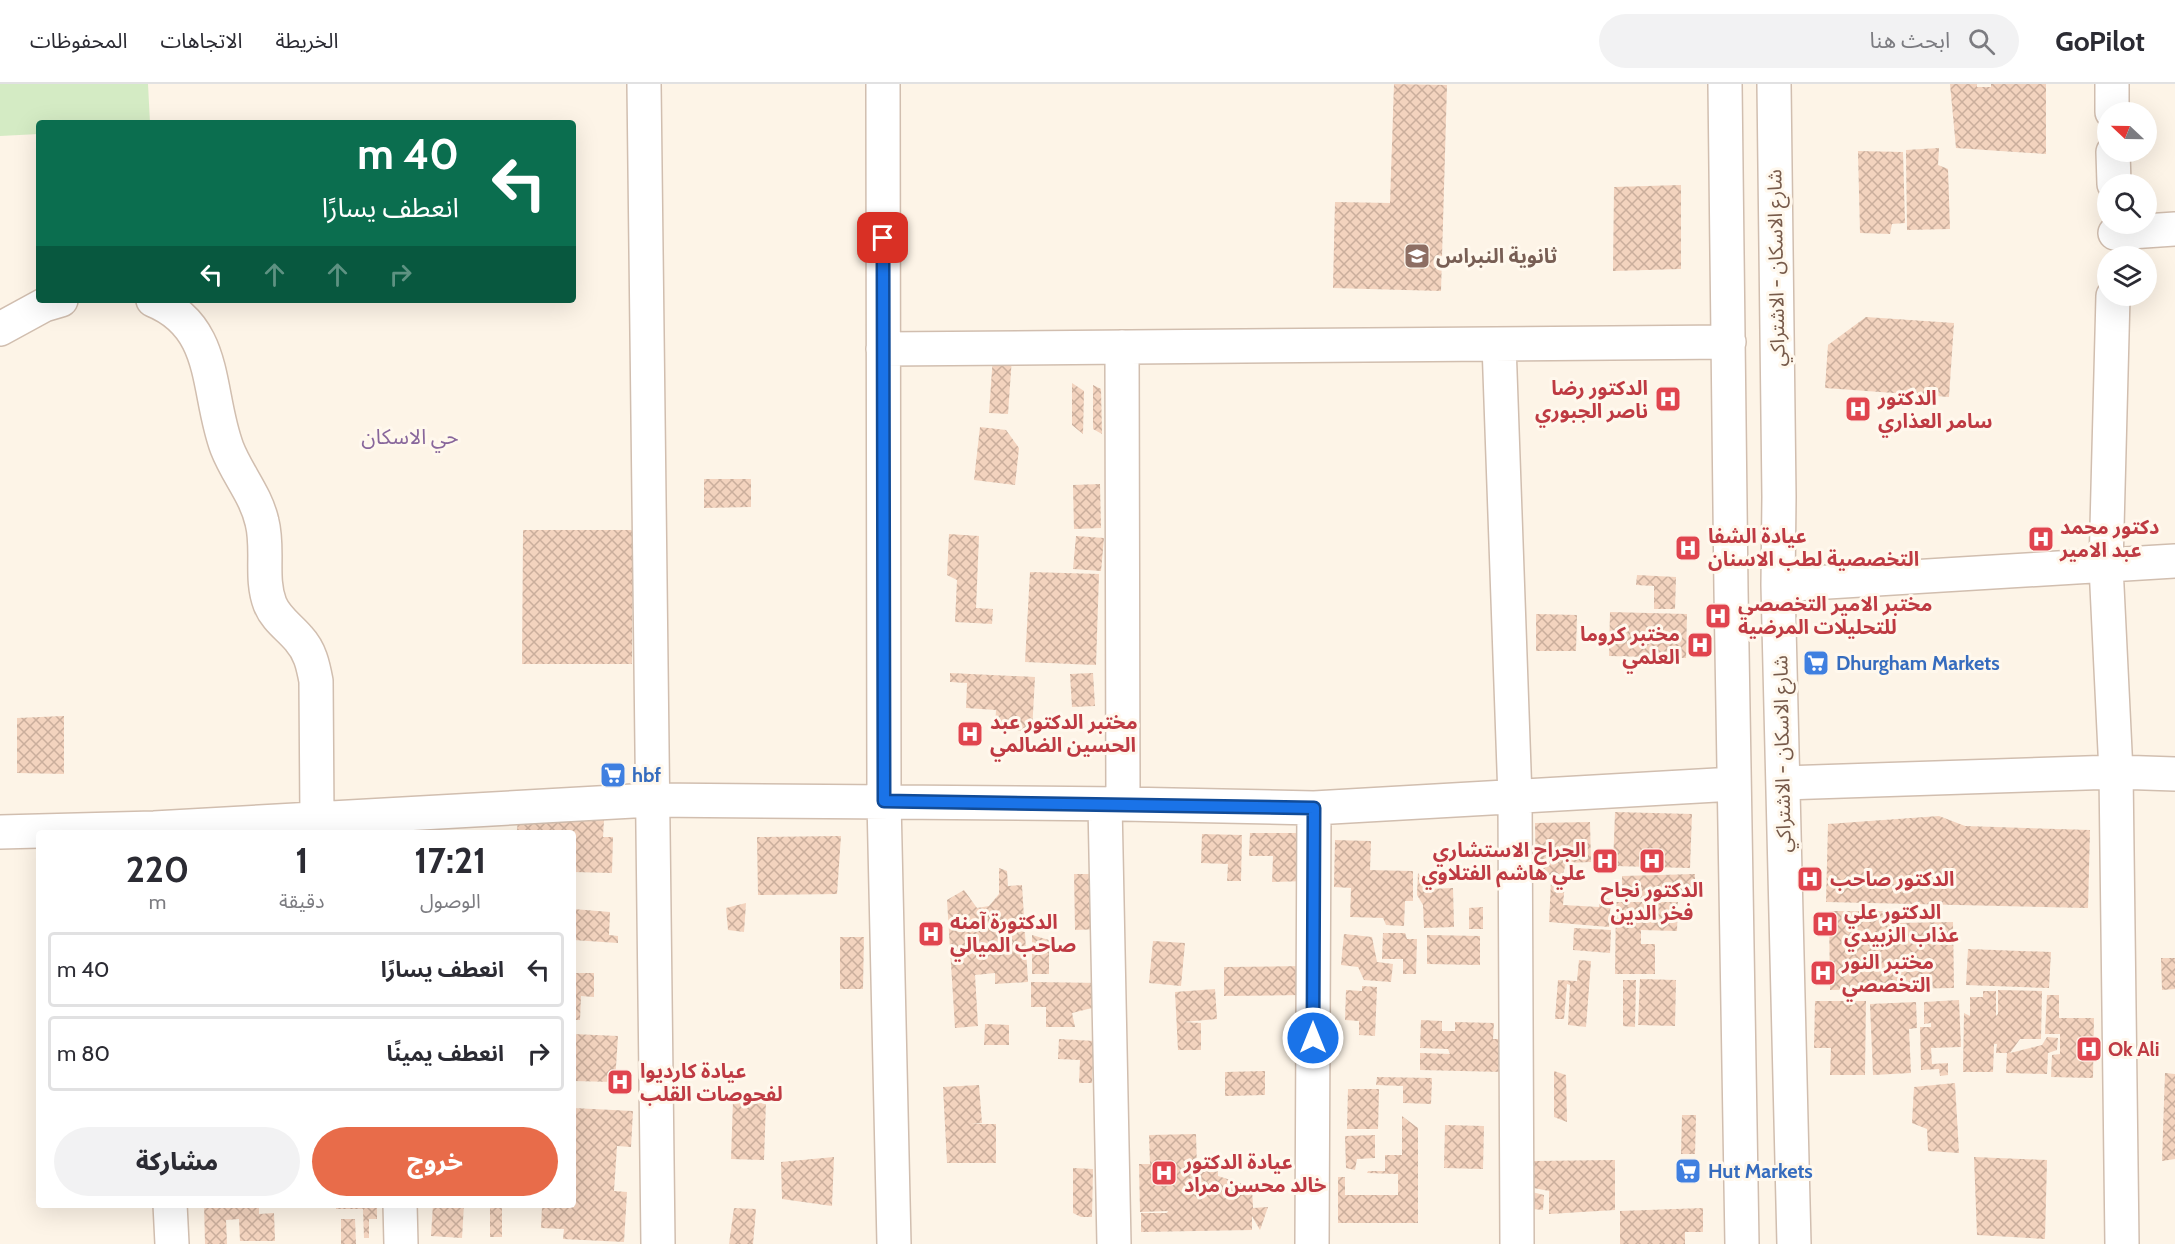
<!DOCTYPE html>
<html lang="ar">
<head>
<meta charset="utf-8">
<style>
  body { margin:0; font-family:Cabin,"Noto Sans Arabic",sans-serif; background:#f2f2f3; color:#2b2b33; direction:rtl; height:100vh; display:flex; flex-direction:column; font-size:22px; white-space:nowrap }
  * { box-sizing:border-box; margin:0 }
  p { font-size:20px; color:#7c7c81 }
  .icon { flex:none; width:33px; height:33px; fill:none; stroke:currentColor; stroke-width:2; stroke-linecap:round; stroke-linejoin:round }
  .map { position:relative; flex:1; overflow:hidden; direction:ltr }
  .side { position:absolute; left:36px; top:746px; width:540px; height:378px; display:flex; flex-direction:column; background:#fff; border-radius:6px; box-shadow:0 6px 24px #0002; direction:rtl }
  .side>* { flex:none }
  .guide { position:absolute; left:36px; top:36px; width:540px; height:183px; border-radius:6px; box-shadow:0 6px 24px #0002; direction:rtl; background:#0b6e4f; color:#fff; overflow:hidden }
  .needle { width:39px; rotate:292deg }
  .tools { position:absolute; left:2097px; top:18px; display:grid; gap:12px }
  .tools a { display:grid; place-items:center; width:60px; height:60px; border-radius:50%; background:#fff; box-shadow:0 6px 24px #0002; font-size:30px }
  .pin { position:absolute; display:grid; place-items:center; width:51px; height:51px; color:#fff; margin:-26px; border-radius:12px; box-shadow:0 3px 9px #0006 }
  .me { position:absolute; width:66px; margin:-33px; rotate:0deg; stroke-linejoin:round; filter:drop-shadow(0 0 4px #0008) }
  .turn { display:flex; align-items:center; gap:21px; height:126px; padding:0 18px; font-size:27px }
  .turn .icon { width:78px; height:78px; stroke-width:2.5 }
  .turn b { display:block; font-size:42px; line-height:51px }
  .lanes { display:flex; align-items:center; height:57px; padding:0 18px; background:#0003; justify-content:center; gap:30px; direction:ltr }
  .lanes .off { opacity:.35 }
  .eta { display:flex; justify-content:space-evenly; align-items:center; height:102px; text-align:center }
  .eta b { font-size:36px; font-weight:800; line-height:42px }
  .cta { display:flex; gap:12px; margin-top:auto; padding:12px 18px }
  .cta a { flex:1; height:69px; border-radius:36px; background:#e86c4a; color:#fff; font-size:24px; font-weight:800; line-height:69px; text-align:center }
  .cta a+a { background:#f2f2f3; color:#2b2b33 }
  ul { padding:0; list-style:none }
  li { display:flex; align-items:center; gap:18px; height:75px; margin:0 12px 9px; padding:0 6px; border:3px solid #e1e1e2; border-radius:6px }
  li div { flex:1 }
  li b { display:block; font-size:22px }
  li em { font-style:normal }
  header { display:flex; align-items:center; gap:36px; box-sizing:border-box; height:84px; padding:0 30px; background:#fff; border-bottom:2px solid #e1e1e2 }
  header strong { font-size:28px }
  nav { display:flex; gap:33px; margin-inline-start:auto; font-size:21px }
  .search { width:420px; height:54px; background:#f2f2f3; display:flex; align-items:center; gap:15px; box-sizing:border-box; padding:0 21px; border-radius:33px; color:#7c7c81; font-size:22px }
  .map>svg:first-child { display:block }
  .garden { fill:#d4ebc4 }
  .building { fill:url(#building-cross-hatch) }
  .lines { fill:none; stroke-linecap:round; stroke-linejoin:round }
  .minor-casing { stroke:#d1beaf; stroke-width:36 }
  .minor { stroke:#fff; stroke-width:33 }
  .route-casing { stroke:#114b97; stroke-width:15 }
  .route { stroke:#1a73e8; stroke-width:10 }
  .labels { text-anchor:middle; stroke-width:6; stroke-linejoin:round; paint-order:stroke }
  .education-label { font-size:20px; font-weight:bold; fill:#785e54; stroke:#fff8ed; text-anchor:start }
  .street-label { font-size:20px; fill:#775a4a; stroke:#fff8ed }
  .health-label { font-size:20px; font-weight:bold; fill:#be3a42; stroke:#fff8ed; text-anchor:start }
  .shop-label { font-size:20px; font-weight:bold; fill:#366cbe; stroke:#fff8ed; text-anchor:start }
  .neighbourhood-label { font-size:21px; fill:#88669b; stroke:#fff8ed }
</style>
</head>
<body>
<header>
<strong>GoPilot</strong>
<div class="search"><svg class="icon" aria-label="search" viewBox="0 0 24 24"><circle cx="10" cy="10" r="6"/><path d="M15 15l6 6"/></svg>ابحث هنا</div>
<nav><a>الخريطة</a><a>الاتجاهات</a><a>المحفوظات</a></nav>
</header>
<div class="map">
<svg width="2175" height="1160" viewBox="0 0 2175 1160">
  <defs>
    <pattern id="building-cross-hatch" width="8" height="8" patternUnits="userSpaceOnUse" patternTransform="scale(1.5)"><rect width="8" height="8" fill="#f3d3be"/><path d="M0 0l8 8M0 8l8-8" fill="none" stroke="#caae9c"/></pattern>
  </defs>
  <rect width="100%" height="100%" fill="#fdf4e7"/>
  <path class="garden" d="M 0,0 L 148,0 L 150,39 L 39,39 L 39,50 L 0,52 Z"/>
  <path class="building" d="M 1394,0 L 1447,1 L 1441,207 L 1333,204 L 1335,118 L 1390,119 Z
    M 1950,0 L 1977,0 L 1977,3 L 1991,3 L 1991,0 L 2046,0 L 2046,70 L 1956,64 Z
    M 1939,64 L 1938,81 L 1948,85 L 1950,145 L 1907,146 L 1906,66 Z
    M 1858,67 L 1903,68 L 1905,139 L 1892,140 L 1890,150 L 1860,149 Z
    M 1681,101 L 1681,185 L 1613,187 L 1614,103 Z
    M 1866,233 L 1954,239 L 1949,313 L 1825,304 L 1828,261 Z
    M 993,272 L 1012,273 L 1008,330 L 989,329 Z
    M 1072,299 L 1084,307 L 1083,350 L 1072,341 Z
    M 1093,301 L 1101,305 L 1102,350 L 1093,345 Z
    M 980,343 L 1006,346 L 1019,364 L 1015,401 L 974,396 Z
    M 704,395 L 751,395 L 751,423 L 704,424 Z
    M 1100,400 L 1101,444 L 1074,445 L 1073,401 Z
    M 523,446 L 633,446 L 632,580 L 522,580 Z
    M 949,450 L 979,452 L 976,524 L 993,525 L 992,540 L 955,538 L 957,496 L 947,491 Z
    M 1076,452 L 1104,454 L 1101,487 L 1073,485 Z
    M 1030,488 L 1099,490 L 1096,581 L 1025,578 Z
    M 1637,491 L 1676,493 L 1675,525 L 1654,525 L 1654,502 L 1636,501 Z
    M 1610,528 L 1687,530 L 1686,574 L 1609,572 Z
    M 1536,530 L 1577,531 L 1576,567 L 1536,567 Z
    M 950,589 L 1035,593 L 1032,647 L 995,645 L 996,626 L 966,624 L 967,599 L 950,598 Z
    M 1093,589 L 1095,622 L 1072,623 L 1070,590 Z
    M 64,632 L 64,690 L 17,689 L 17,634 Z
    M 1615,728 L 1692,730 L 1690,784 L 1613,782 Z
    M 1939,732 L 1965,742 L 2090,746 L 2088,824 L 1826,818 L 1828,740 Z
    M 518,733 L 604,736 L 603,753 L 613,753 L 612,789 L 573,788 L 573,748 L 517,748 Z
    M 1590,738 L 1591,778 L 1566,779 L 1563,790 L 1536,792 L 1535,739 Z
    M 1250,749 L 1308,749 L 1307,797 L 1272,798 L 1273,772 L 1249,772 Z
    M 1202,750 L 1242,751 L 1241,797 L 1227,797 L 1228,780 L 1201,779 Z
    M 841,752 L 837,810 L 758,811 L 757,753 Z
    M 1335,756 L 1371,757 L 1370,786 L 1413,787 L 1413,817 L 1405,817 L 1404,842 L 1386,841 L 1383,834 L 1350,833 L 1351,804 L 1334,803 Z
    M 999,784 L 1007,787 L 1008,802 L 1022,801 L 1028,898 L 995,900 L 995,889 L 975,891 L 978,942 L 955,944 L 947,816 L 964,806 L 977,824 L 989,822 L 999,810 Z
    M 1418,789 L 1428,805 L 1453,804 L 1454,843 L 1424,844 L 1423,821 L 1417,811 Z
    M 1074,790 L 1103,790 L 1104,845 L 1075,846 Z
    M 1695,790 L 1695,812 L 1622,815 L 1622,792 Z
    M 1551,797 L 1565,798 L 1563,821 L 1599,823 L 1600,814 L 1611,815 L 1609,843 L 1549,838 Z
    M 1616,818 L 1678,818 L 1677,847 L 1641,846 L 1641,860 L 1655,860 L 1655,890 L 1615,890 Z
    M 746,819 L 744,848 L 728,846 L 726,824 Z
    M 1483,823 L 1483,845 L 1469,845 L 1469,824 Z
    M 573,825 L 610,828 L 609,851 L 618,852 L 618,859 L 573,856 Z
    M 1829,827 L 1897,827 L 1897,839 L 1953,838 L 1954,904 L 1830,906 Z
    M 1574,844 L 1611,846 L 1610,869 L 1573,866 Z
    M 1383,849 L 1405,849 L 1407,855 L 1417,855 L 1416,890 L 1403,890 L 1403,875 L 1382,875 Z
    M 1344,850 L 1372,853 L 1377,878 L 1393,880 L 1391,898 L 1364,896 L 1358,883 L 1341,881 Z
    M 1032,851 L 1049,856 L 1049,890 L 1032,890 Z
    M 1427,851 L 1480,852 L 1480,881 L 1427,880 Z
    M 840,853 L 864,853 L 863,905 L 840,905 Z
    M 1153,857 L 1185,859 L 1181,902 L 1149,899 Z
    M 1968,865 L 2051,868 L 2049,904 L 1966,901 Z
    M 2161,874 L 2175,874 L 2175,905 L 2162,906 Z
    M 1579,876 L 1591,877 L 1586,943 L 1568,941 L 1570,901 L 1567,900 L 1564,935 L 1555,935 L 1558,896 L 1577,897 Z
    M 1303,882 L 1303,911 L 1224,912 L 1224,883 Z
    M 573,889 L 594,889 L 594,913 L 581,912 L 580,936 L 573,936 Z
    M 1640,895 L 1676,896 L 1675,942 L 1638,941 Z
    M 1623,896 L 1636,896 L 1635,943 L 1623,942 Z
    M 1031,898 L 1101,899 L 1100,922 L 1072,929 L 1075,943 L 1046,943 L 1046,923 L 1031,923 Z
    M 1362,902 L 1377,903 L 1375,952 L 1359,951 L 1359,937 L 1345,936 L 1346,906 L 1362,907 Z
    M 1215,905 L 1217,935 L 1183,938 L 1201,939 L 1201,966 L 1178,966 L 1175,908 Z
    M 1998,906 L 2042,907 L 2041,955 L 2020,955 L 2010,969 L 2042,961 L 2047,953 L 2058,954 L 2057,966 L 2048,969 L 2047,990 L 2006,989 L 2007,969 L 1996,969 L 1997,960 L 1994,960 L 1993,988 L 1963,988 L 1964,929 L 1970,932 L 1970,913 L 1983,913 L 1983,907 L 1996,907 L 1996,932 L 1998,930 Z
    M 2047,911 L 2059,911 L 2059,934 L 2094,934 L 2093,994 L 2051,993 L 2052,971 L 2060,970 L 2060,950 L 2045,950 Z
    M 1959,916 L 1961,963 L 1931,964 L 1932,980 L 1948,979 L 1948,991 L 1940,992 L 1939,985 L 1921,986 L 1920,943 L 1931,943 L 1931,939 L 1924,940 L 1924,918 Z
    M 1815,917 L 1866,917 L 1865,991 L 1830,991 L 1831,964 L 1814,964 Z
    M 1916,918 L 1917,944 L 1909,945 L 1911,989 L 1873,991 L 1870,920 Z
    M 1421,936 L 1442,937 L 1442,947 L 1455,947 L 1455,938 L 1494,939 L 1493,955 L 1504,955 L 1503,988 L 1420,986 L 1420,969 L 1450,970 L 1448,965 L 1420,964 Z
    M 985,940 L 1009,941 L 1009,961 L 984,961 Z
    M 573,950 L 618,952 L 615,998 L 573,997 Z
    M 1059,955 L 1094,957 L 1092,999 L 1079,999 L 1080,976 L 1058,975 Z
    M 1265,987 L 1265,1011 L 1225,1012 L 1225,988 Z
    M 1554,987 L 1566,991 L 1567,1038 L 1554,1033 Z
    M 2165,989 L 2175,990 L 2175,1075 L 2162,1077 Z
    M 1377,993 L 1432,994 L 1431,1020 L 1403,1019 L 1403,1002 L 1376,1001 Z
    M 1955,999 L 1959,1069 L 1928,1067 L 1927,1045 L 1912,1039 L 1914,1003 Z
    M 979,1001 L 982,1039 L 971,1040 L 996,1040 L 996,1079 L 947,1079 L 943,1003 Z
    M 1348,1005 L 1379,1005 L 1378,1045 L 1347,1045 Z
    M 733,1016 L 766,1017 L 764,1076 L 731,1075 Z
    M 573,1024 L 633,1027 L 631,1063 L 617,1062 L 614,1107 L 627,1108 L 624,1158 L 563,1155 L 564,1145 L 541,1144 L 542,1123 L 561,1124 L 561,1120 L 573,1120 Z
    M 1682,1031 L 1696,1031 L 1695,1070 L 1681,1070 Z
    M 1402,1032 L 1418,1044 L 1418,1139 L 1338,1139 L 1338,1093 L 1345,1093 L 1345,1111 L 1398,1111 L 1398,1090 L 1367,1089 L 1368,1087 L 1385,1087 L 1385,1071 L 1402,1071 Z
    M 1445,1041 L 1484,1042 L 1483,1085 L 1444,1084 Z
    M 1196,1050 L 1197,1084 L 1218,1084 L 1218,1092 L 1252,1103 L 1253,1124 L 1268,1123 L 1260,1146 L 1252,1132 L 1252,1146 L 1141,1148 L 1141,1129 L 1167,1129 L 1168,1127 L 1140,1128 L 1139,1080 L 1150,1080 L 1149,1051 Z
    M 1375,1051 L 1375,1074 L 1357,1075 L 1355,1086 L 1346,1084 L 1345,1052 Z
    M 834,1073 L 832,1122 L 782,1115 L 781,1078 Z
    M 1974,1073 L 2047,1076 L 2045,1155 L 1977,1151 Z
    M 1615,1076 L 1615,1126 L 1549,1130 L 1549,1107 L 1534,1104 L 1534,1077 Z
    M 1073,1084 L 1093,1085 L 1092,1133 L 1081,1133 L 1073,1129 Z
    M 1532,1108 L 1544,1111 L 1543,1126 L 1532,1125 Z
    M 204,1120 L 259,1120 L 259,1130 L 274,1129 L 275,1157 L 240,1157 L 239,1135 L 226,1136 L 227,1160 L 205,1160 Z
    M 336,1120 L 377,1120 L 377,1135 L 369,1135 L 369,1154 L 364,1154 L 363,1125 L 336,1125 Z
    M 433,1120 L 464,1120 L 462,1154 L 431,1152 Z
    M 490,1120 L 502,1120 L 502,1153 L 490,1153 Z
    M 734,1124 L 756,1125 L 753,1160 L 729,1160 Z
    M 1703,1124 L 1703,1148 L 1685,1148 L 1685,1160 L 1620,1160 L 1620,1127 Z
    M 341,1135 L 355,1135 L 356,1160 L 341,1160 Z"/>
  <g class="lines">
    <g class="minor-casing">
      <path id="minor" d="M 644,0 L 658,1160
        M 883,0 L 884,717 L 894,1160
        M 1725,0 L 1731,506 L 1742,1160
        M 1774,0 L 1779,413 L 1778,501 L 1794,1160
        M 2112,0 L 2112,28
        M 2113,68 L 2114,100
        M 2115,149 L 2175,145
        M 2113,212 L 2106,482 L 2116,688 L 2122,1160
        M 153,216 C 219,243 206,308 227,364 C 237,390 256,411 262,438 C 269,465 260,494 270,520 C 276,535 289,543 299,555 C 310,567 313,581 316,597 L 317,734
        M 0,245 L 44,221 L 61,216
        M 1499,260 L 1515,714 L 1517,1160
        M 1122,263 L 1123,720
        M 883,265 L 1729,258
        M 1778,501 L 2175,477
        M 1783,699 L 2116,688 L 2175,690
        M 1105,720 L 1114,1160
        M 0,748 L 154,744 L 651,716 L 1123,720 L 1314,724 L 1734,700
        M 170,1120 L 172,1160
        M 400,1120 L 401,1160
        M 1312,1160 L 1314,724"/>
    </g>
    <use href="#minor" class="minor"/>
  </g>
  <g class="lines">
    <g class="route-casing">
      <path id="route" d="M 883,154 L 884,717 L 1314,724 L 1313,954"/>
    </g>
    <use href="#route" class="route"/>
  </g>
  <defs>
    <g id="school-square" transform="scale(1.35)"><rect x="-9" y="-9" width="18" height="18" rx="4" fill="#8d6e63" stroke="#fff8ed"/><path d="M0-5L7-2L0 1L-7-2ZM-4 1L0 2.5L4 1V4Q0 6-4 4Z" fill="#fff"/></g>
    <g id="hospital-square" transform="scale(1.35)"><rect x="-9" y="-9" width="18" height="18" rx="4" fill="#e0444e" stroke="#fff8ed"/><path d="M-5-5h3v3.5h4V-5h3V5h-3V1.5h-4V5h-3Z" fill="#fff"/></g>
    <g id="supermarket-square" transform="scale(1.35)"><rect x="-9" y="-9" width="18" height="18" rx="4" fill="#3f7fe0" stroke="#fff8ed"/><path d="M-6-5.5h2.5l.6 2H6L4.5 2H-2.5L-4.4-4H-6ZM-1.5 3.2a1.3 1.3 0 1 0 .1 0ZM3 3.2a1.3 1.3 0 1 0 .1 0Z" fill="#fff"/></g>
  </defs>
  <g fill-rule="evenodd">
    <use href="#school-square" x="1417" y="172"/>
    <use href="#hospital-square" x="1668" y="315"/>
    <use href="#hospital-square" x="1858" y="325"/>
    <use href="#hospital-square" x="2041" y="455"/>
    <use href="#hospital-square" x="1688" y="464"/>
    <use href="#hospital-square" x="1718" y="532"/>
    <use href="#hospital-square" x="1700" y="561"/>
    <use href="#supermarket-square" x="1816" y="579"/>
    <use href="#hospital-square" x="970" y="650"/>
    <use href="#supermarket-square" x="613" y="691"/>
    <use href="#hospital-square" x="1605" y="777"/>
    <use href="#hospital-square" x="1652" y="777"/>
    <use href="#hospital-square" x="1810" y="795"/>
    <use href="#hospital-square" x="1825" y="840"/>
    <use href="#hospital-square" x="931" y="850"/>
    <use href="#hospital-square" x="1823" y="889"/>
    <use href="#hospital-square" x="2089" y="965"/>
    <use href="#hospital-square" x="620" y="998"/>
    <use href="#supermarket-square" x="1688" y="1087"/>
    <use href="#hospital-square" x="1164" y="1089"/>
  </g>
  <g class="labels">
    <g class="education-label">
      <text x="1436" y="179">ثانوية النبراس</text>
    </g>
    <g class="street-label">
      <text transform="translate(1776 184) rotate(-91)" y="7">شارع الاسكان - الاشتراكي</text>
      <text transform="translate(1782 670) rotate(-91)" y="7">شارع الاسكان - الاشتراكي</text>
    </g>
    <g class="health-label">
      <text x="1648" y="311" text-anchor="end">الدكتور رضا<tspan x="1648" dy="23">ناصر الجبوري</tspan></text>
      <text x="1878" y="321">الدكتور<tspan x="1878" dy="23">سامر العذاري</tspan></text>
      <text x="2060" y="450">دكتور محمد<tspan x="2060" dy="23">عبد الامير</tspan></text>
      <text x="1708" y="459">عيادة الشفا<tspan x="1708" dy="23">التخصصية لطب الاسنان</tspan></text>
      <text x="1738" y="527">مختبر الامير التخصصي<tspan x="1738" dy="23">للتحليلات المرضية</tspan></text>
      <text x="1680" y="557" text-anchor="end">مختبر كروما<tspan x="1680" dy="23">العلمي</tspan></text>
      <text x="990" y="645">مختبر الدكتور عبد<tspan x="990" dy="23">الحسين الضالمي</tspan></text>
      <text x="1586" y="773" text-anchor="end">الجراح الاستشاري<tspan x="1586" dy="23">علي هاشم الفتلاوي</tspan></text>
      <text x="1830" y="802">الدكتور صاحب</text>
      <text x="1652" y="813" text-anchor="middle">الدكتور نجاح<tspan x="1652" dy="23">فخر الدين</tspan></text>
      <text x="1844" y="835">الدكتور علي<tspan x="1844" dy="23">عذاب الزبيدي</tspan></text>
      <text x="950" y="845">الدكتورة آمنه<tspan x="950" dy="23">صاحب الميالي</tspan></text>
      <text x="1842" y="885">مختبر النور<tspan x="1842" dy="23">التخصصي</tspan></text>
      <text x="2108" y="972">Ok Ali</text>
      <text x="640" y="994">عيادة كارديوا<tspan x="640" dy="23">لفحوصات القلب</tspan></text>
      <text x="1184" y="1085">عيادة الدكتور<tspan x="1184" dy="23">خالد محسن مراد</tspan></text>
    </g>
    <g class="shop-label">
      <text x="1836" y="586">Dhurgham Markets</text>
      <text x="632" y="698">hbf</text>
      <text x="1708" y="1094">Hut Markets</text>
    </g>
    <g class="neighbourhood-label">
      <text x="410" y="360">حي الاسكان</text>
    </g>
  </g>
</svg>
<div class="tools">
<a><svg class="needle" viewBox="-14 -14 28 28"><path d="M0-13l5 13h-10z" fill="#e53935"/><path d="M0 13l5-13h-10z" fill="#7c7c81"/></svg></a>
<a><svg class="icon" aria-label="search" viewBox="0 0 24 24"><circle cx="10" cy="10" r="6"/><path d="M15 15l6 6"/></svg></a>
<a><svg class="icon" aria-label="layers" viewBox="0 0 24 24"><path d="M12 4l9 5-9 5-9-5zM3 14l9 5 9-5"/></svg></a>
</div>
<div class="pin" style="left:883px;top:154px;background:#d93025"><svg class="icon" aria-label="arrive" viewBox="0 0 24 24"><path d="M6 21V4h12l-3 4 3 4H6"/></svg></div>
<svg class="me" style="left:1313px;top:954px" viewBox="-20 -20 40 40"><circle r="17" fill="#1a73e8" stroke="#fff" stroke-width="3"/><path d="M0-11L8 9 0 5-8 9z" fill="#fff"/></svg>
<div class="guide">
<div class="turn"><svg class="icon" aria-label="left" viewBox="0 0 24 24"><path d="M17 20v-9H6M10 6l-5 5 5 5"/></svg><div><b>40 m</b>انعطف يسارًا</div></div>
<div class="lanes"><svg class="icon" aria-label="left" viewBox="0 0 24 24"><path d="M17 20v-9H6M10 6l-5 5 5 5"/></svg><svg class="icon off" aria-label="ahead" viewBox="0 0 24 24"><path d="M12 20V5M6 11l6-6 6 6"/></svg><svg class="icon off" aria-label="ahead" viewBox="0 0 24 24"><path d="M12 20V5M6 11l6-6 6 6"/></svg><svg class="icon off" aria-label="right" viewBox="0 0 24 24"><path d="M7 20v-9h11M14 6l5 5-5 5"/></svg></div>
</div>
<section class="side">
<div class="eta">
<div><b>17:21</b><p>الوصول</p></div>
<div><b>1</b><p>دقيقة</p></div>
<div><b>220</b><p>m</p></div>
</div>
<ul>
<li><svg class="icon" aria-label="left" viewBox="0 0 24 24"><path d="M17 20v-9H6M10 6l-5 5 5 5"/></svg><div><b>انعطف يسارًا</b></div><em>40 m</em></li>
<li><svg class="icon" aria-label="right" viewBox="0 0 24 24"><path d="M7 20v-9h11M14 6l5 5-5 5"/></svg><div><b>انعطف يمينًا</b></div><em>80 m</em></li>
</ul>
<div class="cta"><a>خروج</a><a>مشاركة</a></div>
</section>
</div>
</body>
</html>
